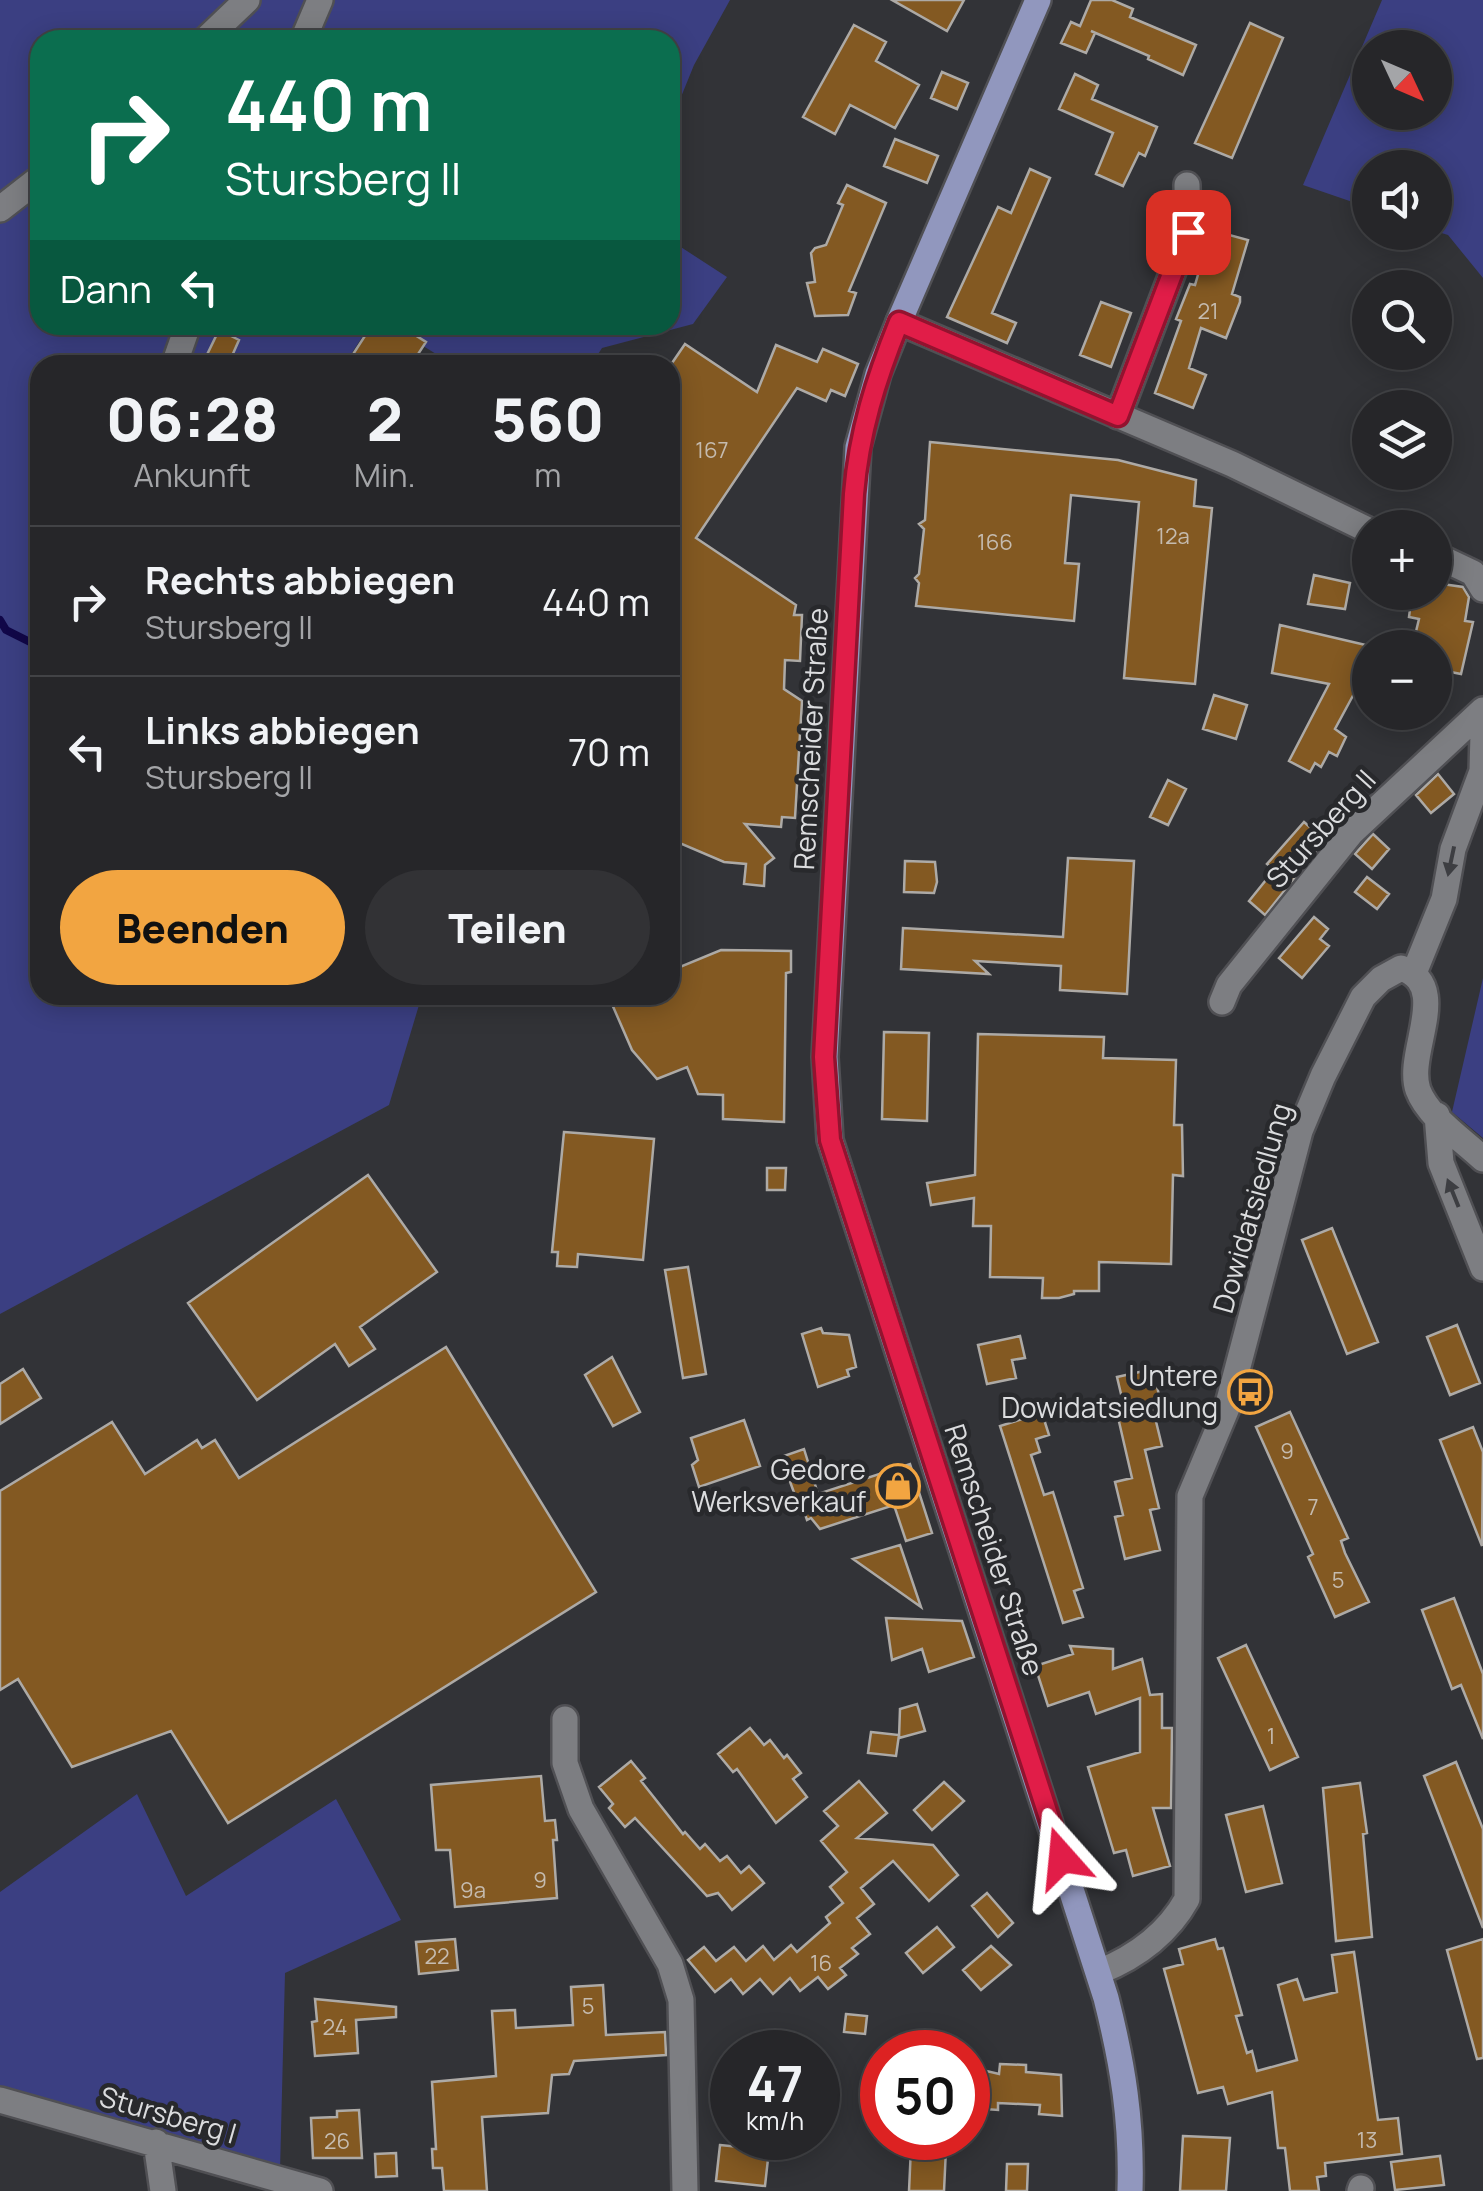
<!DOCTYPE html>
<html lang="de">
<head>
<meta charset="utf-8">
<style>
  body { margin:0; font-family:Manrope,sans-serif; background:#323235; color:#f1f3f6; height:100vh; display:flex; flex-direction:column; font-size:38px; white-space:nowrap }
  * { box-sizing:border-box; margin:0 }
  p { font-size:32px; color:#a4a5a8 }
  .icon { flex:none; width:55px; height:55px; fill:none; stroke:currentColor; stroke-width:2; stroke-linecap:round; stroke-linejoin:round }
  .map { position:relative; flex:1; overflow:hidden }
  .panel { position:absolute; left:30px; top:355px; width:650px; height:650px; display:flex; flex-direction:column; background:#262629; border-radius:30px; box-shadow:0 5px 25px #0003,0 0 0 2px #424346 }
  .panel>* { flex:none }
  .hud { position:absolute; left:30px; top:30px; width:650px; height:305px; border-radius:30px; box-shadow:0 5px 25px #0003,0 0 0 2px #424346; background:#0b6e4f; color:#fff; overflow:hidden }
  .needle { width:65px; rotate:134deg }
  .tools { position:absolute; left:1352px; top:30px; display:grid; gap:20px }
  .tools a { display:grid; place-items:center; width:100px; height:100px; border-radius:50%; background:#262629; box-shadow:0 5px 25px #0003,0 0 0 2px #424346; font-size:50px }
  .speed { position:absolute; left:710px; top:2030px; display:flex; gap:20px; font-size:50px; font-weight:700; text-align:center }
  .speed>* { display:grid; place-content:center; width:130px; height:130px; border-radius:50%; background:#262629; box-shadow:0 5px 25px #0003,0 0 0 2px #424346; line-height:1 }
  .speed small { font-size:25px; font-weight:400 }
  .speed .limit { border:15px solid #d22; background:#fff; color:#111 }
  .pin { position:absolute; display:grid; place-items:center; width:85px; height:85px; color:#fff; margin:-42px; border-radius:20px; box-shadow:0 5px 15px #0006 }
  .me { position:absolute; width:110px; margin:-55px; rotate:342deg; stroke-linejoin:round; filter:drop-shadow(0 0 8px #0008) }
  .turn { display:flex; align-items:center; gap:35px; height:210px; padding:0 30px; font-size:45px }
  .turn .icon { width:130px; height:130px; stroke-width:2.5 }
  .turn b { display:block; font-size:70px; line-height:85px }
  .then { display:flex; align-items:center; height:95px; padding:0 30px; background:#0003; gap:20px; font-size:38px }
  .eta { display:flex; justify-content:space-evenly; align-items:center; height:170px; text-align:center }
  .eta b { font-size:60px; font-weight:800; line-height:70px }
  .primary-button { display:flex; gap:20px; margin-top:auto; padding:20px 30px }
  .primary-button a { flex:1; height:115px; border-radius:60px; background:#f2a541; color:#111; font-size:40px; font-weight:800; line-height:115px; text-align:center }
  .primary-button a+a { background:#323235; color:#f1f3f6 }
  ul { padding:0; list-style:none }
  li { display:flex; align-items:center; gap:30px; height:150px; padding:0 30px; border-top:2px solid #424346 }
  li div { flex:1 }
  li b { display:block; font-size:38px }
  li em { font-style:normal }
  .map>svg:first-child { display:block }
  .green { fill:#3b3f82; fill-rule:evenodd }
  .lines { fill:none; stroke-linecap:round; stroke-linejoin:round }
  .stream { stroke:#110748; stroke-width:8 }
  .building { fill:#835922; stroke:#adaaa6; stroke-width:2.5 }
  .minor-casing { stroke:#505054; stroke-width:30 }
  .major-casing { stroke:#505054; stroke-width:30 }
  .minor { stroke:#7d7e82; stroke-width:25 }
  .major { stroke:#9197be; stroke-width:25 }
  .oneway { fill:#3d3e42 }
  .route-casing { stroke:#92132f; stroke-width:25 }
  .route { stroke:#e11d48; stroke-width:18 }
  .labels { text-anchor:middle; stroke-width:9; stroke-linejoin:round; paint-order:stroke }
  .number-label { font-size:22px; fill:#c5bbaf }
  .street-label { font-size:28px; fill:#dbdcde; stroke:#28292c }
  .poi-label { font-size:28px; fill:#dbdcde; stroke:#28292c; text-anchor:end }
</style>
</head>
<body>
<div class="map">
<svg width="1483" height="2191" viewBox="0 0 1483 2191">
  <rect width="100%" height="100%" fill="#323337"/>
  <path class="green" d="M 0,0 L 730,0 L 694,65 L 670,124 L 670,40 L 40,40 L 40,325 L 370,325 L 344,365 L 40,365 L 40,995 L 422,995 L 389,1105 L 0,1314 Z
    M 1382,0 L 1483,0 L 1483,278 L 1448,235 L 1435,231 L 1435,168 L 1370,168 L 1370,208 L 1303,185 ZM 1370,48 L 1435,48 L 1435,112 L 1370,112 Z
    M 670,240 L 727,277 L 693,324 L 602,348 L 591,365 L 454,365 L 389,325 L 670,325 Z
    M 1483,978 L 1483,1138 L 1452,1112 Z
    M 137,1794 L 186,1896 L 336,1799 L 401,1920 L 285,1973 L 280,2171 L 0,2090 L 0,1892 Z"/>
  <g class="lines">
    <path class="stream" d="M 0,620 L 6,630 L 40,647"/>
  </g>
  <path class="building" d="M 892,0 L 964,0 L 947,31 Z
    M 1091,0 L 1112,0 L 1133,9 L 1130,17 L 1196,45 L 1183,75 L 1148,59 L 1149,56 L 1091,31 L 1095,33 L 1086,53 L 1061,43 L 1071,22 L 1080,26 Z
    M 1250,23 L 1283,38 L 1232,158 L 1195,143 Z
    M 854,25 L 886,42 L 876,61 L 919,85 L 895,128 L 850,105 L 835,134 L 803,117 Z
    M 942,72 L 968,83 L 957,109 L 931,98 Z
    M 1075,74 L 1098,85 L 1092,99 L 1157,127 L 1145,156 L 1139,153 L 1123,186 L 1096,174 L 1113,133 L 1059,109 Z
    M 895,139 L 938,156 L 927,183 L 884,166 Z
    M 1030,169 L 1050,178 L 992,313 L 1016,323 L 1007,343 L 947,317 L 998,207 L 1011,213 Z
    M 847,185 L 886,203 L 849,291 L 856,293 L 848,315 L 815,316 L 807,283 L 815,282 L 811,253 L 815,248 L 826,245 L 843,205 L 838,203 Z
    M 1211,230 L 1248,240 L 1232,294 L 1240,297 L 1240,302 L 1226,338 L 1201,328 L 1189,368 L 1206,375 L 1193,408 L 1155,393 L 1181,321 L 1176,319 L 1190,284 L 1195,285 Z
    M 1101,302 L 1131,313 L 1111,367 L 1080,355 Z
    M 372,325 L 399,325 L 426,342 L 411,365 L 346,365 Z
    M 219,330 L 239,340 L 228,365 L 202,365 Z
    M 685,344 L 757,392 L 776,345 L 817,362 L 823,349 L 858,364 L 845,396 L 831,390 L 826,401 L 797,388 L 696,538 L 796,605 L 794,615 L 802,615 L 800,661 L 785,660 L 784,689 L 802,701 L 795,818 L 782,817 L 781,827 L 745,824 L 774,858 L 765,865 L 764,886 L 744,884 L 746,864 L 724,862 L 670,839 L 670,366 Z
    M 930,442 L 1118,460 L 1196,480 L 1194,506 L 1212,508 L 1195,684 L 1124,678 L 1139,502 L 1071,495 L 1065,563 L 1079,564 L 1074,621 L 916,606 L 919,583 L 915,578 L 919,574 L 924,529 L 919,524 L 925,520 Z
    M 1314,575 L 1350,583 L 1345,609 L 1308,604 Z
    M 1435,583 L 1463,587 L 1469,597 L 1465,621 L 1473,622 L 1461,674 L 1435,669 L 1435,648 L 1412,648 L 1419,619 L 1409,617 L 1412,594 L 1435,597 Z
    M 1280,625 L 1370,646 L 1370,692 L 1356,690 L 1335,729 L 1346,737 L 1337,756 L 1329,752 L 1321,767 L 1315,763 L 1310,772 L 1289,761 L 1329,684 L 1272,673 Z
    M 1214,695 L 1247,705 L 1236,739 L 1203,729 Z
    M 1438,774 L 1454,794 L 1431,813 L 1416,795 Z
    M 1168,780 L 1186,789 L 1168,825 L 1150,817 Z
    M 1304,822 L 1325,840 L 1265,915 L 1249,901 L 1274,870 L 1267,864 Z
    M 1373,834 L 1389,849 L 1372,869 L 1355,854 Z
    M 1068,858 L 1134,861 L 1127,994 L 1060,990 L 1061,966 L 975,961 L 989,974 L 901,969 L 903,928 L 1063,937 Z
    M 905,861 L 935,862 L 937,882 L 934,893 L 904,892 Z
    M 1367,877 L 1389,894 L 1377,909 L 1355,892 Z
    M 1314,917 L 1328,929 L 1320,939 L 1329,946 L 1302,978 L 1279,958 Z
    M 721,950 L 791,951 L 791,972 L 786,973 L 784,1122 L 723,1119 L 723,1095 L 698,1094 L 687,1067 L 657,1079 L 632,1050 L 608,995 L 670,995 L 670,971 Z
    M 884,1032 L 929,1033 L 927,1121 L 882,1119 Z
    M 978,1034 L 1104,1037 L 1103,1058 L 1176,1060 L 1174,1125 L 1182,1125 L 1183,1176 L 1173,1175 L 1171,1264 L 1099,1262 L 1099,1291 L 1074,1291 L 1074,1294 L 1059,1298 L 1042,1298 L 1043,1278 L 990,1277 L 991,1226 L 973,1226 L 974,1198 L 931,1205 L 927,1183 L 975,1175 Z
    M 564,1132 L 654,1139 L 643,1260 L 578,1254 L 577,1267 L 557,1266 L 558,1252 L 552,1252 Z
    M 767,1168 L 786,1168 L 785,1190 L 767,1190 Z
    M 368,1175 L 437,1272 L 360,1327 L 375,1349 L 349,1366 L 335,1344 L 257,1400 L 188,1303 Z
    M 1332,1228 L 1378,1342 L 1347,1354 L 1302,1240 Z
    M 688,1267 L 706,1374 L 683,1378 L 665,1270 Z
    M 1457,1325 L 1480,1383 L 1450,1395 L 1427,1337 Z
    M 821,1328 L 823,1333 L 849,1335 L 856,1367 L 847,1370 L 849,1376 L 818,1387 L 802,1334 Z
    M 1020,1336 L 1025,1358 L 1012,1360 L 1016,1378 L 987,1384 L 978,1345 Z
    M 446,1347 L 596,1592 L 228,1823 L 171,1731 L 72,1767 L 18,1679 L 0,1690 L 0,1491 L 112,1422 L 145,1474 L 197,1440 L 202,1448 L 215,1440 L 239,1478 Z
    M 612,1357 L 640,1412 L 613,1426 L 585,1375 Z
    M 23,1369 L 41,1398 L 0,1424 L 0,1384 Z
    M 1153,1369 L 1161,1404 L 1152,1405 L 1162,1446 L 1145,1450 L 1159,1508 L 1150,1510 L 1160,1550 L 1125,1559 L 1115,1517 L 1123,1515 L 1115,1482 L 1132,1478 L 1117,1413 L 1125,1411 L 1117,1377 Z
    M 1290,1412 L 1348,1538 L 1341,1541 L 1345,1553 L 1369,1602 L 1335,1617 L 1308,1557 L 1313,1554 L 1256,1427 Z
    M 1042,1413 L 1049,1435 L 1036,1439 L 1040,1452 L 1031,1455 L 1044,1495 L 1053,1492 L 1083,1588 L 1074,1591 L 1083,1617 L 1063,1623 L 1000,1426 Z
    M 744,1420 L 760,1466 L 699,1487 L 692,1465 L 698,1460 L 691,1438 Z
    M 1473,1427 L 1483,1452 L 1482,1546 L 1440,1440 Z
    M 804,1449 L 818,1494 L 910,1464 L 932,1533 L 906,1541 L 894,1505 L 820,1529 L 811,1518 L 807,1520 L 803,1508 L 800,1509 L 781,1457 Z
    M 900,1545 L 921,1607 L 853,1559 Z
    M 1454,1598 L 1483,1674 L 1483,1739 L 1461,1685 L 1452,1689 L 1422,1610 Z
    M 886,1618 L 962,1621 L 974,1657 L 929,1672 L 922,1649 L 892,1660 Z
    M 1246,1645 L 1298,1757 L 1270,1770 L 1218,1658 Z
    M 1070,1646 L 1113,1649 L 1113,1669 L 1142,1659 L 1150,1695 L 1162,1694 L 1162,1728 L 1172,1728 L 1171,1808 L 1153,1808 L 1170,1866 L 1133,1876 L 1126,1850 L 1114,1853 L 1088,1767 L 1140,1752 L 1140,1698 L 1096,1714 L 1089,1692 L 1048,1706 L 1035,1666 L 1073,1654 Z
    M 917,1704 L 925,1731 L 899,1738 L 900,1709 Z
    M 750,1728 L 764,1745 L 770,1740 L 784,1758 L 787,1755 L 801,1773 L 793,1779 L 807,1797 L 776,1823 L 737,1769 L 733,1772 L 718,1754 Z
    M 871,1732 L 899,1735 L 896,1756 L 868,1753 Z
    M 631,1761 L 645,1778 L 641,1781 L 683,1834 L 685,1832 L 700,1849 L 705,1844 L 720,1861 L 727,1856 L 741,1873 L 749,1866 L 764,1883 L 732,1910 L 718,1893 L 707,1896 L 635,1818 L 625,1827 L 609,1808 L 613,1804 L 599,1787 Z
    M 1456,1762 L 1483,1829 L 1483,1928 L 1424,1776 Z
    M 541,1776 L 545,1821 L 555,1820 L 557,1840 L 553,1840 L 557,1898 L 455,1907 L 450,1850 L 436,1850 L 431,1785 Z
    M 859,1781 L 887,1813 L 857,1838 L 933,1845 L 958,1875 L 929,1901 L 893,1861 L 861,1888 L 874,1904 L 857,1918 L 870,1934 L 852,1948 L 858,1954 L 840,1968 L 846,1975 L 828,1989 L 818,1977 L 800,1991 L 790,1978 L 773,1994 L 760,1979 L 743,1994 L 731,1979 L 715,1992 L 688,1960 L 704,1947 L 716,1961 L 734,1947 L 746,1961 L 763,1946 L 774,1960 L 791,1945 L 797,1952 L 830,1923 L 826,1917 L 843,1903 L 830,1887 L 847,1872 L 821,1841 L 838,1826 L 824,1811 Z
    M 944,1782 L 964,1801 L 932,1830 L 914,1810 Z
    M 1360,1783 L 1367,1833 L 1363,1834 L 1372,1937 L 1336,1941 L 1323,1788 Z
    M 1263,1806 L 1282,1883 L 1246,1892 L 1226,1815 Z
    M 987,1893 L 1013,1923 L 998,1937 L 972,1906 Z
    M 937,1927 L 954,1947 L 923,1973 L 906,1953 Z
    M 455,1939 L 458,1970 L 419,1974 L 416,1942 Z
    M 1215,1939 L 1218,1949 L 1223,1948 L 1242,2015 L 1236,2016 L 1247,2053 L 1252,2051 L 1257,2071 L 1297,2060 L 1278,1985 L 1297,1979 L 1304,2000 L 1337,1992 L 1332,1955 L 1354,1952 L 1378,2120 L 1398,2118 L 1402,2154 L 1325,2163 L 1326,2176 L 1317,2177 L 1319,2191 L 1290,2191 L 1285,2148 L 1278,2148 L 1272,2092 L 1228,2104 L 1223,2087 L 1198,2093 L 1164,1969 L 1183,1964 L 1179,1949 Z
    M 1483,1939 L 1483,2058 L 1477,2059 L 1447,1950 Z
    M 991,1946 L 1011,1965 L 981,1990 L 963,1970 Z
    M 603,1985 L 606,2035 L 665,2032 L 666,2055 L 574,2061 L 569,2074 L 552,2075 L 548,2113 L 482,2117 L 487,2191 L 444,2191 L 442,2168 L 433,2168 L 432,2149 L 436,2149 L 432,2082 L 496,2076 L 492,2011 L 515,2010 L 516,2028 L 573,2025 L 571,1987 Z
    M 315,1999 L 396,2007 L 396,2017 L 356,2020 L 358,2053 L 315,2056 L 312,2022 L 317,2021 Z
    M 846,2014 L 867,2016 L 865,2034 L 844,2032 Z
    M 1000,2064 L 1026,2065 L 1026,2072 L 1061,2075 L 1062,2116 L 1039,2114 L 1040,2105 L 998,2103 L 998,2110 L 971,2108 L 974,2068 L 999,2074 Z
    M 359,2110 L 362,2158 L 313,2158 L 311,2118 L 337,2117 L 337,2111 Z
    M 1183,2136 L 1230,2138 L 1226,2191 L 1180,2191 Z
    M 720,2145 L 769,2150 L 765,2186 L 716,2181 Z
    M 911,2147 L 946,2149 L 944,2191 L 909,2191 Z
    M 396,2153 L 397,2176 L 376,2177 L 375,2154 Z
    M 1440,2156 L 1444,2185 L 1395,2190 L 1391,2162 Z
    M 1007,2164 L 1028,2164 L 1027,2191 L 1006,2191 Z"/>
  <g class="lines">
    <g class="minor-casing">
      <path id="minor" d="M 205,40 L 247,0
        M 303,40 L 320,0
        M 0,209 L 40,178
        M 899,322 L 1232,464 L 1370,531
        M 174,365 L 188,325
        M 1118,416 L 1188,232 L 1187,185
        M 1435,555 L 1473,573 L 1483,589
        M 1414,973 L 1444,899 L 1453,849 L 1482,771 L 1483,733
        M 1222,1002 L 1229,985 L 1352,832 L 1483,710
        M 1437,1115 L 1441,1163 L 1483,1268
        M 565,1719 L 565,1763 L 581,1809 L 670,1964 L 681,2000 L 685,2191
        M 1099,1972 C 1136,1957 1167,1935 1187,1899 L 1190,1496 L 1227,1408 L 1300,1131 L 1323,1076 L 1363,997 L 1381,979 L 1401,968 C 1453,986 1405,1052 1418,1090 C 1428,1117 1463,1140 1483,1159
        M 0,2100 L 320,2191
        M 156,2142 L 163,2191
        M 1360,2191 L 1361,2188"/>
    </g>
    <g class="major-casing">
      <path id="major" d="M 1038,0 L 899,322 L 878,374 L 858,447 L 825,1057 L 830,1140 L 1106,1998 C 1123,2065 1132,2121 1130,2191"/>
    </g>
    <use href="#minor" class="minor"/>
    <use href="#major" class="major"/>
  </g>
  <defs><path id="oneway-solid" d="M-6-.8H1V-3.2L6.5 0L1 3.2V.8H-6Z" transform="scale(2.5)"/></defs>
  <g class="oneway">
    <use href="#oneway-solid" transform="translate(1451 861) rotate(102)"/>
    <use href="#oneway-solid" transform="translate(1453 1193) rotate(-112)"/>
  </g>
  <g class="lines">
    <g class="route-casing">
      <path id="route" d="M 1062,1858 L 830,1140 L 824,1057 L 854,494 C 859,432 876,379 899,322 L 1118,416 L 1188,232"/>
    </g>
    <use href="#route" class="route"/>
  </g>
  <defs>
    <g id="bus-ring" transform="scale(2.25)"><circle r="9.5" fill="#28292c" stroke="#f2a541" stroke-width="1.5"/><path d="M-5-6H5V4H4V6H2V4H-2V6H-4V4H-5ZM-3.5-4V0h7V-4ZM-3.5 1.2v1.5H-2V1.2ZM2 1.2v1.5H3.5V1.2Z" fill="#f2a541"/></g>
    <g id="shop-ring" transform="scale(2.25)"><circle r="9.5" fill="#28292c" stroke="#f2a541" stroke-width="1.5"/><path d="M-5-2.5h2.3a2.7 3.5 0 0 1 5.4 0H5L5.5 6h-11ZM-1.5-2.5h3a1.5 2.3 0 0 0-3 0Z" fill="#f2a541"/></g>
  </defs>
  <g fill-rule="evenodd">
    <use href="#bus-ring" x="1250" y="1392"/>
    <use href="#shop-ring" x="898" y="1486"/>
  </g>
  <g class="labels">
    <g class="number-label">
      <text x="1208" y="319">21</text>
      <text x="712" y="458">167</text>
      <text x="1173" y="544">12a</text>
      <text x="995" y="550">166</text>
      <text x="1287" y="1459">9</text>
      <text x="1313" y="1515">7</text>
      <text x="1338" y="1588">5</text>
      <text x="1271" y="1744">1</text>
      <text x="540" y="1888">9</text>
      <text x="473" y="1898">9a</text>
      <text x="437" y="1964">22</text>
      <text x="821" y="1971">16</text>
      <text x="588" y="2014">5</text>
      <text x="335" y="2035">24</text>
      <text x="1367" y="2148">13</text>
      <text x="337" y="2149">26</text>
    </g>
    <g class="street-label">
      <text transform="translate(811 739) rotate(-87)" y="10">Remscheider Straße</text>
      <text transform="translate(1321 829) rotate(-48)" y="10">Stursberg II</text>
      <text transform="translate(1252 1208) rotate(-74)" y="10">Dowidatsiedlung</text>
      <text transform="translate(994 1550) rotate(72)" y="10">Remscheider Straße</text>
      <text transform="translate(168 2115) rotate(16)" y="10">Stursberg I</text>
    </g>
    <g class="poi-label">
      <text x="1218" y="1386">Untere<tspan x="1218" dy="32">Dowidatsiedlung</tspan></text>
      <text x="866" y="1480">Gedore<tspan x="866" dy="32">Werksverkauf</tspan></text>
    </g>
  </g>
</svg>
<div class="tools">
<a><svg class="needle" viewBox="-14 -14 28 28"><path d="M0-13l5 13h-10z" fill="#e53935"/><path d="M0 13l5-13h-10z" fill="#a4a5a8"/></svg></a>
<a><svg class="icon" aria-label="sound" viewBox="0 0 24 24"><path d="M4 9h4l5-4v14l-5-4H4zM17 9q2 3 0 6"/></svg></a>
<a><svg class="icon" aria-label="search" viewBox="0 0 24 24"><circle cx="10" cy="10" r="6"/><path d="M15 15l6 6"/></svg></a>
<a><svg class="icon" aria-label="layers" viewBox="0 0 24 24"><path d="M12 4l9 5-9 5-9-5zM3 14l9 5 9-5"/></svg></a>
<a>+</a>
<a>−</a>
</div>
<div class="speed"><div>47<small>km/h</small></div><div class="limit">50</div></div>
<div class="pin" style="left:1188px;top:232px;background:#d93025"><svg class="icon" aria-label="arrive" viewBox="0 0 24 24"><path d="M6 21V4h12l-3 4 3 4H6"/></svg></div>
<svg class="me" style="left:1062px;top:1858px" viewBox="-20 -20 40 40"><path d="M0-17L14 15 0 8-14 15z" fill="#e11d48" stroke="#fff" stroke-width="4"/></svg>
<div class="hud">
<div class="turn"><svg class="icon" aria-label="right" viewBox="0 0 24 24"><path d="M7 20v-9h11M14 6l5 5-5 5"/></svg><div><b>440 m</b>Stursberg II</div></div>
<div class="then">Dann<svg class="icon" aria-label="left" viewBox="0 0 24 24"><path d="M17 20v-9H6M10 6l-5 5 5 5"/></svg></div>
</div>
<section class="panel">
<div class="eta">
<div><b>06:28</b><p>Ankunft</p></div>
<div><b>2</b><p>Min.</p></div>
<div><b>560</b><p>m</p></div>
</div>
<ul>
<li><svg class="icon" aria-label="right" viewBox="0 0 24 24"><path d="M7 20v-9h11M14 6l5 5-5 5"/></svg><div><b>Rechts abbiegen</b><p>Stursberg II</p></div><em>440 m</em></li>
<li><svg class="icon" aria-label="left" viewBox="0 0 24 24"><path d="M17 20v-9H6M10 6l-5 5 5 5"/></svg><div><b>Links abbiegen</b><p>Stursberg II</p></div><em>70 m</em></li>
</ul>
<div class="primary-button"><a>Beenden</a><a>Teilen</a></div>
</section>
</div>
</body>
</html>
